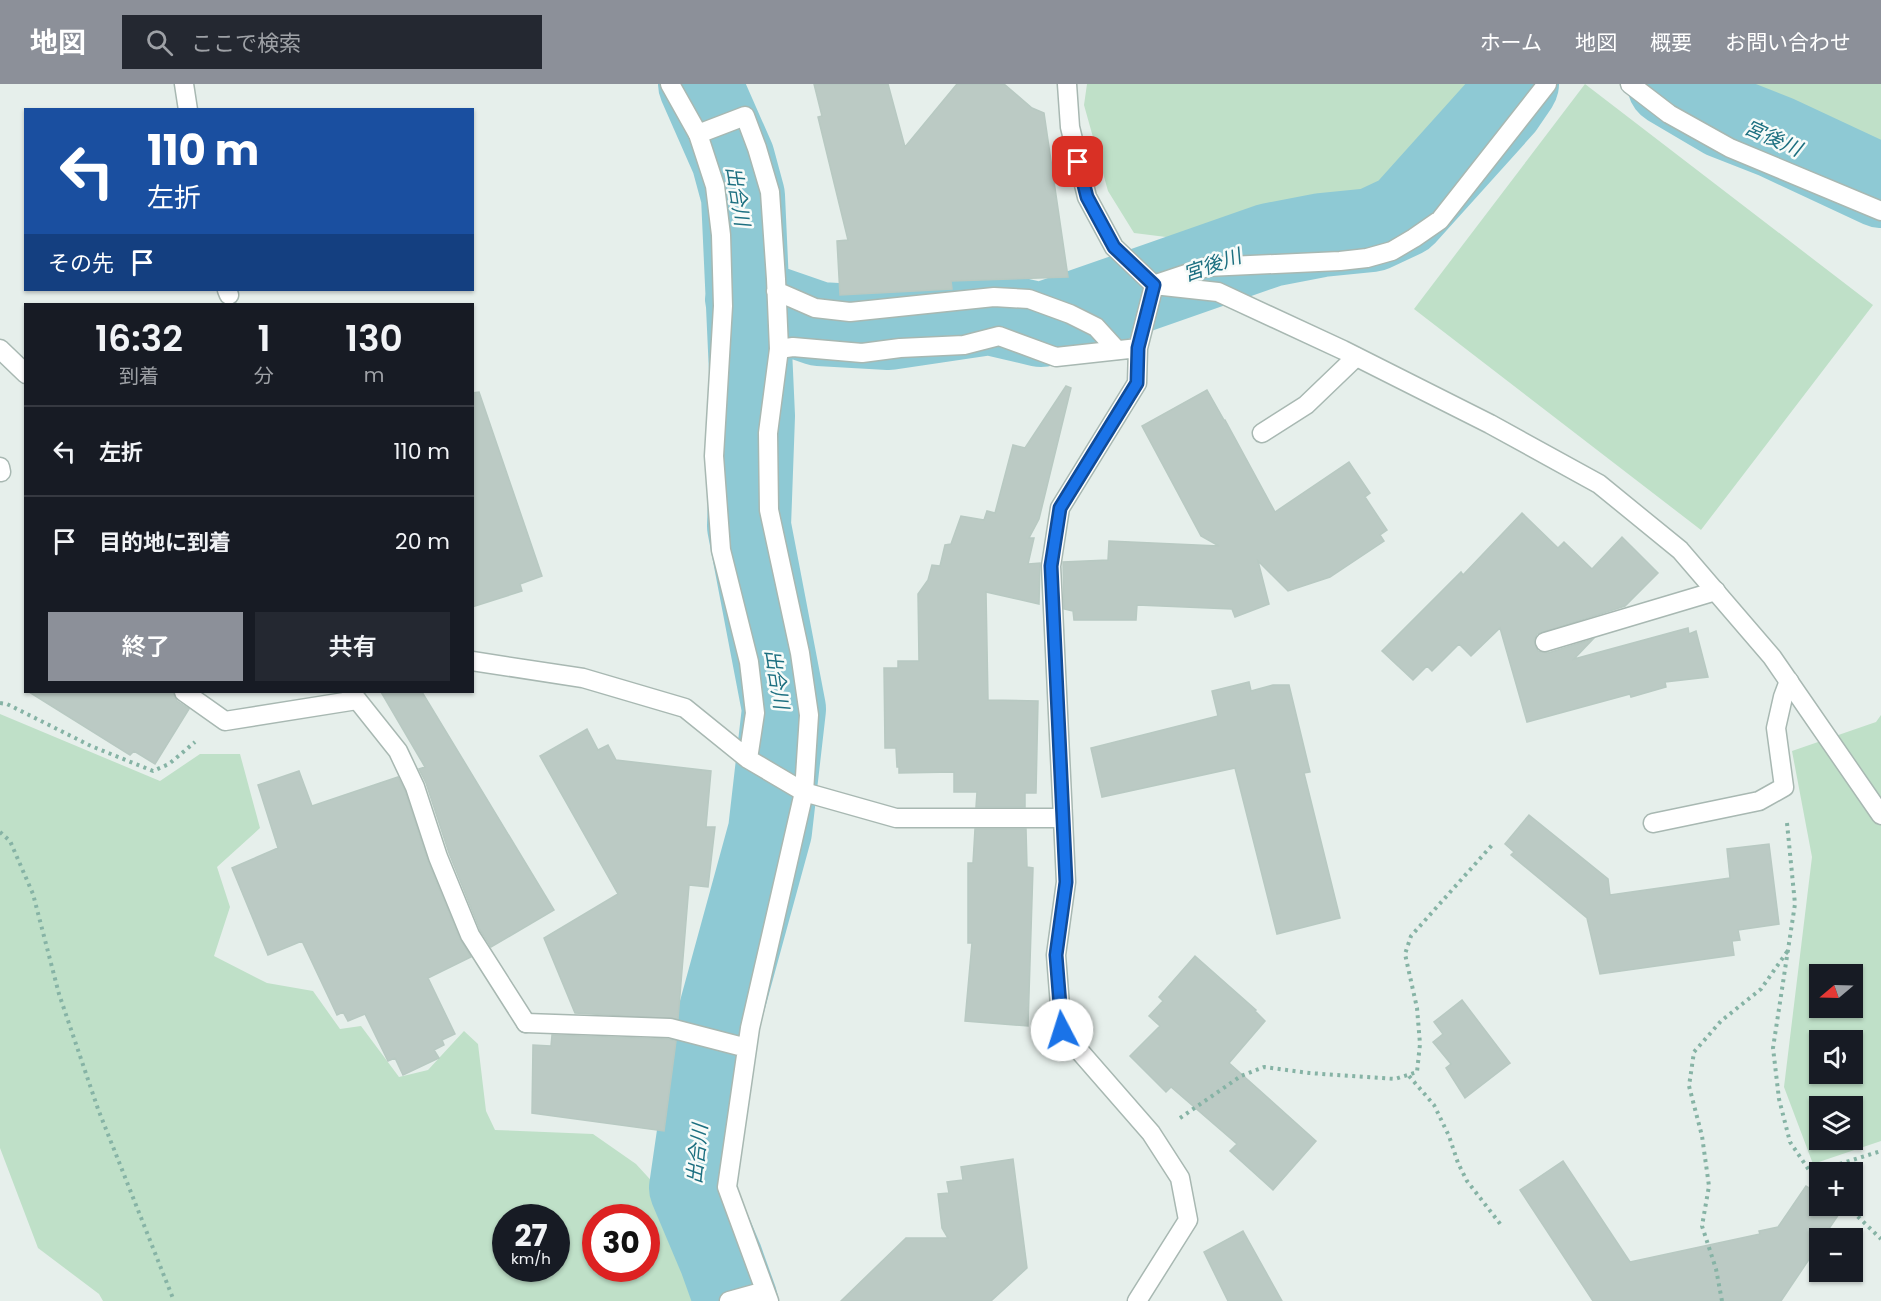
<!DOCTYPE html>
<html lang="ja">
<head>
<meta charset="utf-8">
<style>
  body { margin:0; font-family:Poppins,"Noto Sans JP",sans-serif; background:#242831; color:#f1f3f6; height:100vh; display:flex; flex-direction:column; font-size:22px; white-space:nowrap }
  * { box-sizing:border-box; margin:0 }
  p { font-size:20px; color:#9ea1a6 }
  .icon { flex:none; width:33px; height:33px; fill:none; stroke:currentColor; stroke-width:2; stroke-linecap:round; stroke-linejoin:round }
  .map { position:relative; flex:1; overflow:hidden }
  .sheet { position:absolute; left:24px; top:219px; width:450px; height:390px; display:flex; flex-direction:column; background:#171b24; border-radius:0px; box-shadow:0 2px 4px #0004 }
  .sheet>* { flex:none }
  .hud { position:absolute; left:24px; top:24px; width:450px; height:183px; border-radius:0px; box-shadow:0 2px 4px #0004; background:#1a4fa0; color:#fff; overflow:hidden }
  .needle { width:39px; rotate:251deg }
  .controls { position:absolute; left:1809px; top:880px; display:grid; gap:12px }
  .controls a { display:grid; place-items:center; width:54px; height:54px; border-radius:0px; background:#171b24; box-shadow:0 2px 4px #0004; font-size:30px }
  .speed { position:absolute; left:492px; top:1120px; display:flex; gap:12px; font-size:30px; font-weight:700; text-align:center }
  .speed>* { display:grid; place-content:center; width:78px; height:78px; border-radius:50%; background:#171b24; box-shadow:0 2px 4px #0004; line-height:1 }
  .speed small { font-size:15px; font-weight:400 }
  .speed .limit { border:9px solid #d22; background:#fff; color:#111 }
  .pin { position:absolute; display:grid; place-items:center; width:51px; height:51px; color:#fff; margin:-26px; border-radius:12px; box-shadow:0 3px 9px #0006 }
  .me { position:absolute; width:66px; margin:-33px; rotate:355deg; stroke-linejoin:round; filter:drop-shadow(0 0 4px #0008) }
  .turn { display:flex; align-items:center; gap:21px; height:126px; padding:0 24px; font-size:27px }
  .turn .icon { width:78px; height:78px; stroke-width:2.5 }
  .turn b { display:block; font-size:42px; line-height:51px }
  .then { display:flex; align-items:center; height:57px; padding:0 24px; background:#0003; gap:12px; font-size:22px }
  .eta { display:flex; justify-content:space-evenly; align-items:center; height:102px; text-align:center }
  .eta b { font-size:36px; font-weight:600; line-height:42px }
  .action { display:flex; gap:12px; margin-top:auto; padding:12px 24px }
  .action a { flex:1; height:69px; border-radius:0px; background:#8c9099; color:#fff; font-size:24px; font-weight:600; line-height:69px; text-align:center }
  .action a+a { background:#242831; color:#f1f3f6 }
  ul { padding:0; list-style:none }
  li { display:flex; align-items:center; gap:18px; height:90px; padding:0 24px; border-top:2px solid #363941 }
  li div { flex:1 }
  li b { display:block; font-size:22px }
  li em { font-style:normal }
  header { display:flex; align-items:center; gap:36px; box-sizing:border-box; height:84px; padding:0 30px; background:#8c9099; color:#fff }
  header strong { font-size:28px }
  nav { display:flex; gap:33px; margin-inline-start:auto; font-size:21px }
  .search { width:420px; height:54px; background:#242831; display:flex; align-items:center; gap:15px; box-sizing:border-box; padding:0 21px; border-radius:0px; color:#9ea1a6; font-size:22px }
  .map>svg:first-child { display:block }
  .green { fill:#bfe0c8; fill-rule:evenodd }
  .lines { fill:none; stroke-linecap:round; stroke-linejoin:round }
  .river { stroke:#8ec9d4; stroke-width:84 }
  .building { fill:#bbcac4; stroke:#b8c9c2; stroke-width:1.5 }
  .lane-casing { stroke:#a8b8b2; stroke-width:21 }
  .street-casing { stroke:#a8b8b2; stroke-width:21 }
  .path { stroke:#86b3a5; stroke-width:4; stroke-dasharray:3 4.5; stroke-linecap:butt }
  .lane { stroke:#fff; stroke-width:18 }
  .street { stroke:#fff; stroke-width:18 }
  .route-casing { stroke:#114b97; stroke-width:15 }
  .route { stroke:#1a73e8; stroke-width:10 }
  .labels { text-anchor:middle; stroke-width:5; stroke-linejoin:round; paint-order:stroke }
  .water-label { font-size:20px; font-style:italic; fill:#1c6f80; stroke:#f7fbf9 }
</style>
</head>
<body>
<header>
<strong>地図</strong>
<div class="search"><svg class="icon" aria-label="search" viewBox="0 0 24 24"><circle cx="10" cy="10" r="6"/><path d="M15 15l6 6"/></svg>ここで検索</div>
<nav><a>ホーム</a><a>地図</a><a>概要</a><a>お問い合わせ</a></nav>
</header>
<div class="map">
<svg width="1881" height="1217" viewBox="0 0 1881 1217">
  <rect width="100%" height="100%" fill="#e6efeb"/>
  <path class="green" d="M 1087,0 L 1504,0 L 1400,122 L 1352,141 L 1296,140 L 1249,155 L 1206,158 L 1134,149 L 1108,107 L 1084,21 Z
    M 1585,0 L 1873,221 L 1701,446 L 1414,225 Z
    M 1685,0 L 1881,0 L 1881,91 L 1792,55 Z
    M 0,630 L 160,697 L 200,670 L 240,670 L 260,744 L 217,783 L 230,823 L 214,872 L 267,899 L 313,907 L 340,945 L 361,942 L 399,993 L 428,986 L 464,947 L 478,960 L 486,1027 L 495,1046 L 593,1050 L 636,1080 L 669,1116 L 695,1195 L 696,1217 L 103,1217 L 99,1210 L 38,1164 L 0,1064 ZM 506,1134 L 556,1134 L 556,1185 L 506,1185 ZM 596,1134 L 646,1134 L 646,1185 L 596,1185 Z
    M 1881,631 L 1881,1057 L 1813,1080 L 1784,1003 L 1812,773 L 1792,667 L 1876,638 ZM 1820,891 L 1852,891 L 1852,924 L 1820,924 ZM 1820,957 L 1852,957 L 1852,990 L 1820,990 ZM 1820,1023 L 1852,1023 L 1852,1056 L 1820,1056 Z"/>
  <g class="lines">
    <path class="river" d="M 700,0 L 733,75 L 743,112 L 753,332 L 749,442 L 784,625 L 770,747 L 712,959 L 691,1104 L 721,1175 L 736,1217
      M 1669,0 L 1725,33 L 1776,53 L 1881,102
      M 747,215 L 819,240 L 889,244 L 990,229 L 1041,241 L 1270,161 L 1322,151 L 1372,146 L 1404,131 L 1502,22 L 1517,0"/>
  </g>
  <path class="building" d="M 814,0 L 888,0 L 905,63 L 957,0 L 1004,0 L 1032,24 L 1044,29 L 1068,193 L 951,197 L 952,205 L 840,211 L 837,157 L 848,156 L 818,33 L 822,32 Z
    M 1066,302 L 1071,304 L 1039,435 L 1029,454 L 1034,454 L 1028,480 L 1040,479 L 1039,520 L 986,508 L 988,616 L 1038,617 L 1036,709 L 1025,709 L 1025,723 L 976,723 L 977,708 L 954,708 L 954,688 L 899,689 L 899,683 L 897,683 L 896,664 L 885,664 L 884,584 L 898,584 L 898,577 L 919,577 L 918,510 L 928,496 L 932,481 L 940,482 L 945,461 L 951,460 L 961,432 L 984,436 L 987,427 L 995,429 L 1013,361 L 1025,364 Z
    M 1207,306 L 1224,336 L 1225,336 L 1275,428 L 1349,378 L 1370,409 L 1365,413 L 1387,446 L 1380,451 L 1384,457 L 1330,493 L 1288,507 L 1258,477 L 1269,520 L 1235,533 L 1232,525 L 1137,521 L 1136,536 L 1074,536 L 1073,527 L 1064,525 L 1063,478 L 1108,476 L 1109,457 L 1219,462 L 1201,452 L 1142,342 Z
    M 479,308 L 542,492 L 520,500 L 522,507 L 472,523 L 472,309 Z
    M 1522,429 L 1558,464 L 1564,458 L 1592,485 L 1622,453 L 1658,489 L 1625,522 L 1537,550 L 1534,556 L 1538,567 L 1548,569 L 1593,555 L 1574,575 L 1688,544 L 1689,550 L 1696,547 L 1708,593 L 1665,598 L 1666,603 L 1631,613 L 1630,610 L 1527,638 L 1500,544 L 1471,572 L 1459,560 L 1432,587 L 1427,582 L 1413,596 L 1382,567 L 1461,488 L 1463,491 Z
    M 1249,598 L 1251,607 L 1273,601 L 1289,601 L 1310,688 L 1304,689 L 1340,834 L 1277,850 L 1235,684 L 1102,713 L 1091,664 L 1218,632 L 1212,607 Z
    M 29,608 L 173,608 L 177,617 L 189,625 L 155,680 L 134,667 L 130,671 Z
    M 381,608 L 422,608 L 554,826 L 491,863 L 480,846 L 449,769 L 426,699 L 419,685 L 425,683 Z
    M 587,645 L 598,666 L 608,661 L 616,676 L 711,687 L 706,743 L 715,743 L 708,803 L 689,801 L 678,935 L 575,929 L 544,854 L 618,810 L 540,672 Z
    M 299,687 L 312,722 L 398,693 L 405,707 L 428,777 L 460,855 L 471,873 L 428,894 L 455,950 L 442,956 L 444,961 L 434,966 L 439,974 L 403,991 L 395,974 L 388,977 L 365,930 L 348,937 L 343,928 L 337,931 L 302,857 L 268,871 L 232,784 L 278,764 L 258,701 Z
    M 1529,731 L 1608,795 L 1610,811 L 1730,794 L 1727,765 L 1769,760 L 1779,840 L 1738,846 L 1740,856 L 1732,857 L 1734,871 L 1600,890 L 1587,834 L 1511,771 L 1514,768 L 1505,760 Z
    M 975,745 L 1026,745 L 1027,783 L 1033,784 L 1028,942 L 965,937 L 972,859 L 968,859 L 968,779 L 973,779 Z
    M 1195,872 L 1256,926 L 1255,927 L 1265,937 L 1229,979 L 1316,1057 L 1273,1106 L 1230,1067 L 1237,1060 L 1171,1003 L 1166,1008 L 1130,972 L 1160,942 L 1149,932 L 1163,917 L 1159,913 Z
    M 1462,916 L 1510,979 L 1465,1014 L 1446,984 L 1451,980 L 1433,958 L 1443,950 L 1434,938 Z
    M 552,951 L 668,955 L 676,957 L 664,1047 L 532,1029 L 533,961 L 551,962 Z
    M 1013,1075 L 1027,1184 L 991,1217 L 841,1217 L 906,1154 L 948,1154 L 942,1144 L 938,1110 L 949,1109 L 947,1098 L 963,1096 L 961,1083 Z
    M 1563,1077 L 1630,1178 L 1760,1150 L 1759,1147 L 1778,1143 L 1806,1102 L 1820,1111 L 1820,1122 L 1834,1122 L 1841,1127 L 1822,1155 L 1820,1155 L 1820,1159 L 1781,1217 L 1593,1217 L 1520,1106 Z
    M 1243,1147 L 1282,1217 L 1228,1217 L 1204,1168 Z"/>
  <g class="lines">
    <g class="lane-casing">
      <path id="lane" d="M 184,0 L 188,26
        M 698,50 L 745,32 L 757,64 L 770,108 L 776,195 L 779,265 L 768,349 L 769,426 L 800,569 L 809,631 L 804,708 L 750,944 L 727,1103 L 769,1217
        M 227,206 L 229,211
        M 776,207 L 815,224 L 850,228 L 994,213 L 1029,215 L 1070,230 L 1096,243 L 1117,266
        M 1262,349 L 1306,321 L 1356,273
        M 0,383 L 1,388
        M 1545,558 L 1716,507
        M 184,608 L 225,637 L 357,616
        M 1653,739 L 1759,717 L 1784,703 L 1776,644 L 1783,613 L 1789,597
        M 526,939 L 670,944 L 747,964
        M 729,1217 L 765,1207"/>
    </g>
    <g class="street-casing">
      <path id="street" d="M 670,0 L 698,50 L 715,102 L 721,151 L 723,222 L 714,372 L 721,466 L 749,578 L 755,629 L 748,675
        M 1067,0 L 1070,43 L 1087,113 L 1114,163 L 1154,201 L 1218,208 L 1343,266 L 1490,340 L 1599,400 L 1680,466 L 1772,573 L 1881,731
        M 1630,0 L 1669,30 L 1730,64 L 1881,127
        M 1159,199 L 1207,183 L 1340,177 L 1367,174 L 1392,167 L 1414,154 L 1440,136 L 1547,0
        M 0,265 L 26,290
        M 779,265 L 793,263 L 862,269 L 900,264 L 964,261 L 999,252 L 1056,273 L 1138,264
        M 472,577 L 583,594 L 685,624 L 748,675 L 804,708 L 896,734 L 1062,734
        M 351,608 L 398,667 L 415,703 L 438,773 L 470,851 L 526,939
        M 1137,1217 L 1188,1136 L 1180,1094 L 1151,1049 L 1062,947 L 1056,871 L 1066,798 L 1051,482 L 1060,424 L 1137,299 L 1138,264 L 1154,201"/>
    </g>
    <path class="path" d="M 0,619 L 7,620 L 91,662 L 153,687 L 169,680 L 195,658
      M 1787,739 L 1795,820 L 1773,964 L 1779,1015 L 1790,1058 L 1811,1089 L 1820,1097
      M 0,748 L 10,757 L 33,810 L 59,910 L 98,1025 L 174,1217
      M 1409,992 L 1434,1021 L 1449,1052 L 1458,1079 L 1467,1097 L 1501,1141
      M 1180,1034 L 1241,992 L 1264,983 L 1309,989 L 1395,995 L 1417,988 L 1420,960 L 1417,924 L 1405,870 L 1411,852 L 1493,760
      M 1811,1089 L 1881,1067
      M 1847,1122 L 1881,1155
      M 1722,1217 L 1716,1185 L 1702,1142 L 1709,1102 L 1702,1052 L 1689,1002 L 1694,968 L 1721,937 L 1761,905 L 1789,865"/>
    <use href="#lane" class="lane"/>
    <use href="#street" class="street"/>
  </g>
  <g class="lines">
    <g class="route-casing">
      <path id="route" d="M 1062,946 L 1056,871 L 1066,798 L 1051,482 L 1060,424 L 1137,299 L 1138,264 L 1154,201 L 1114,163 L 1087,113 L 1078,78"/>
    </g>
    <use href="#route" class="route"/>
  </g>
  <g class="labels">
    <g class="water-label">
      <text transform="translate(1773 54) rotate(24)" y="7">宮後川</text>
      <text transform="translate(738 112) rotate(81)" y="7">出合川</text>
      <text transform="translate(1212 181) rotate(-19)" y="7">宮後川</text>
      <text transform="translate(777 595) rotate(81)" y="7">出合川</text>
      <text transform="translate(697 1070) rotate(-84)" y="7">出合川</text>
    </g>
  </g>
</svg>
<div class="controls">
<a><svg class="needle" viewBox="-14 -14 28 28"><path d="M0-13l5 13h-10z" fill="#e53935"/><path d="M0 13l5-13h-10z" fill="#9ea1a6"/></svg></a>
<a><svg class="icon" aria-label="sound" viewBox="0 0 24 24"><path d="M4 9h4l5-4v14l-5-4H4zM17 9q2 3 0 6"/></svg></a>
<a><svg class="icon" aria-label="layers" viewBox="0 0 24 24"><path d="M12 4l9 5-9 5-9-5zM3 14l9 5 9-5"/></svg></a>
<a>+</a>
<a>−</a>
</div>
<div class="speed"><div>27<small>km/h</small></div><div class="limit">30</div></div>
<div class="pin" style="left:1078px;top:78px;background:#d93025"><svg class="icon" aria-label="arrive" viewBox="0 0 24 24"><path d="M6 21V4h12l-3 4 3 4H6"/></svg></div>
<svg class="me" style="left:1062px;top:946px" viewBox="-20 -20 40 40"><circle r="19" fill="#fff"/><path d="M0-13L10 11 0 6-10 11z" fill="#1a73e8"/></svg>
<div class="hud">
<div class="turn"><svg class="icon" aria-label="left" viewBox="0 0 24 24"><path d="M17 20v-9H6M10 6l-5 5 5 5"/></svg><div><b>110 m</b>左折</div></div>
<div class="then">その先<svg class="icon" aria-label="arrive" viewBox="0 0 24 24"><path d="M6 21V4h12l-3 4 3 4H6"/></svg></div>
</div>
<section class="sheet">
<div class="eta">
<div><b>16:32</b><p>到着</p></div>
<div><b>1</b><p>分</p></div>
<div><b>130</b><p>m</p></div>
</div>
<ul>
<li><svg class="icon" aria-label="left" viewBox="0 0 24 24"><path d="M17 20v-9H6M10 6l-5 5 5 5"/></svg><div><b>左折</b></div><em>110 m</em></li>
<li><svg class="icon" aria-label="arrive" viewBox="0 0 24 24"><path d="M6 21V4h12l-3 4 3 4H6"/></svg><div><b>目的地に到着</b></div><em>20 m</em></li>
</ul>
<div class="action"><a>終了</a><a>共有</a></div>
</section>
</div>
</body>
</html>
